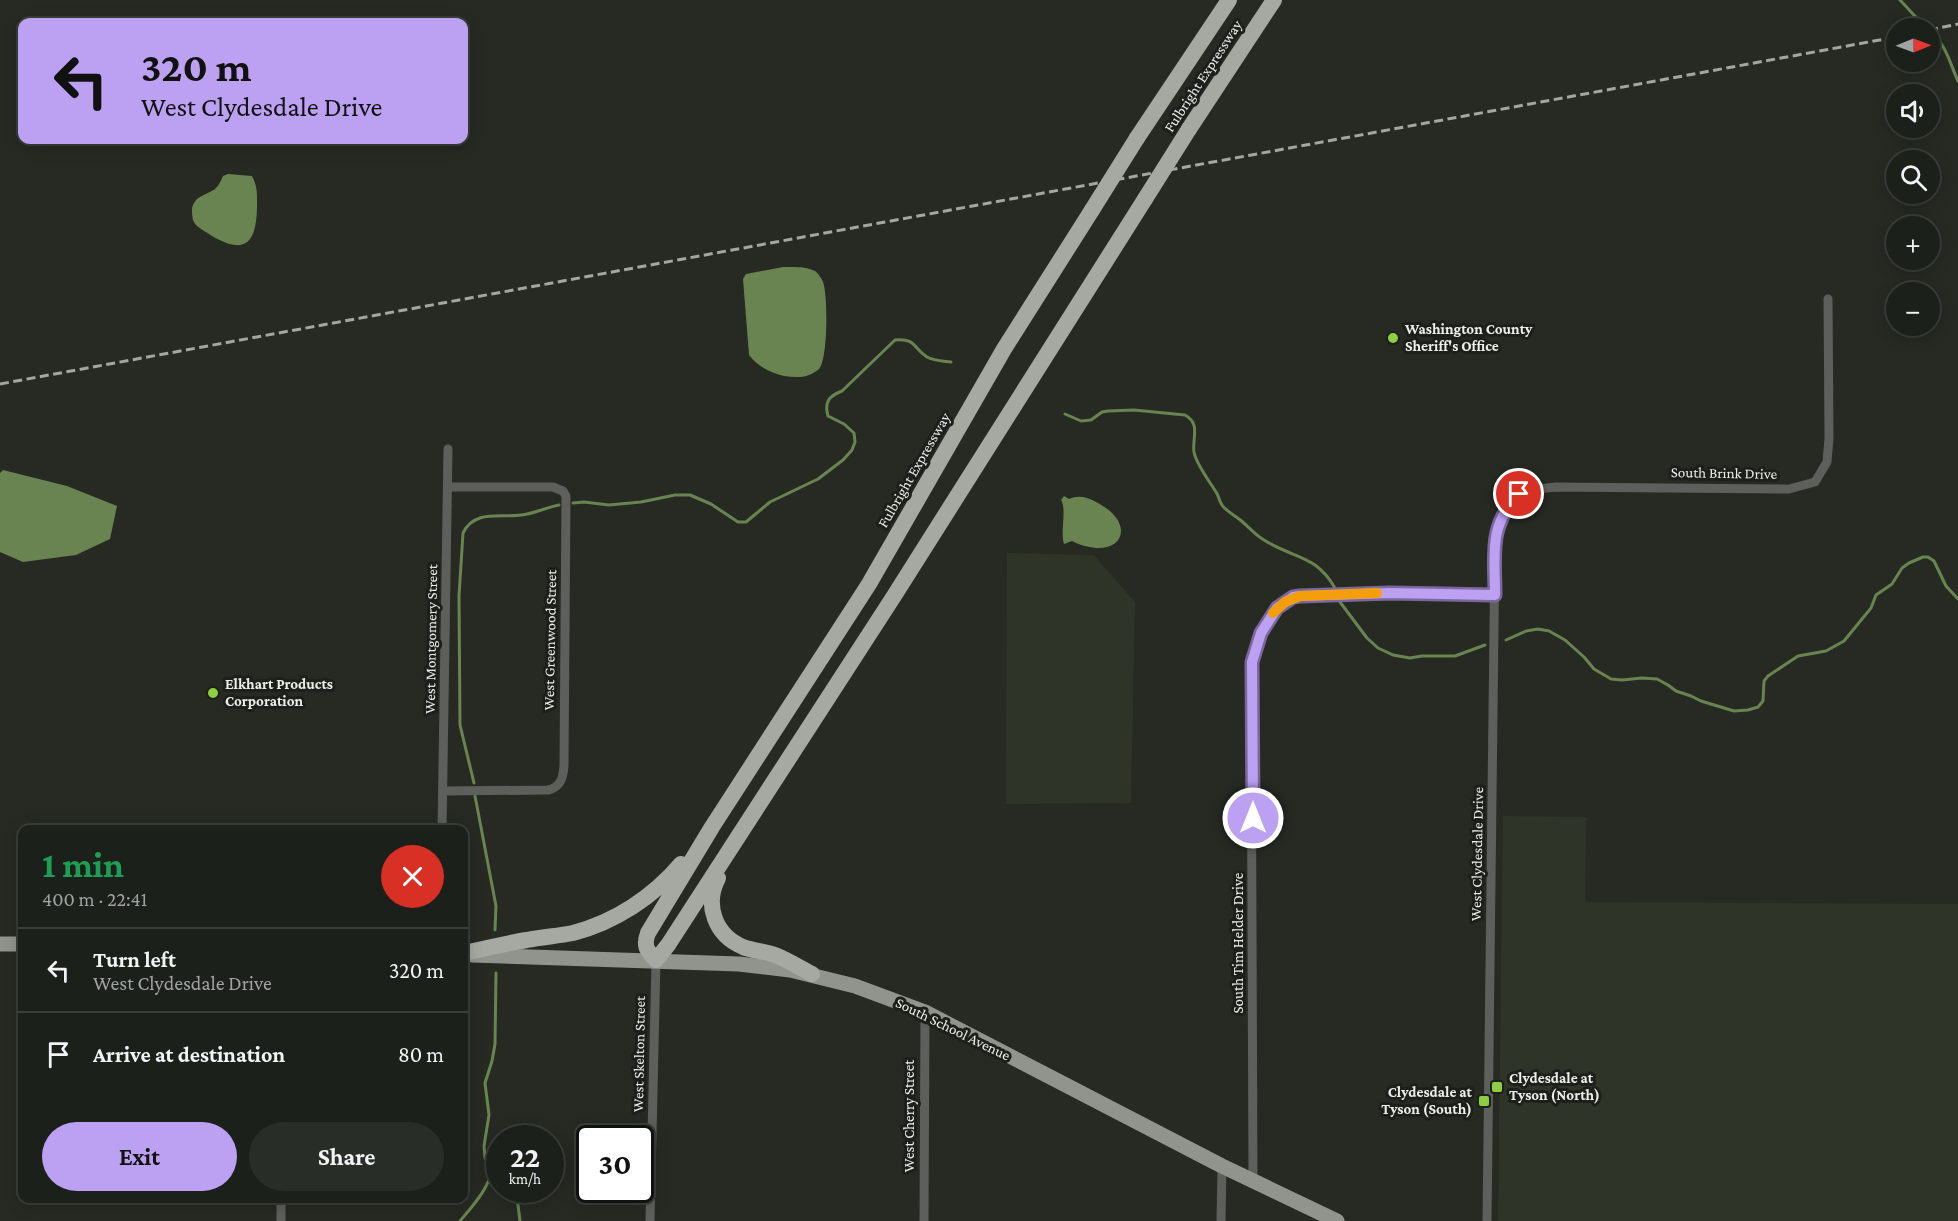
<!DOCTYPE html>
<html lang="en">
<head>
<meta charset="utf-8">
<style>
  body { margin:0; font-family:"Crimson Pro",serif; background:#292d27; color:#f1f3f6; height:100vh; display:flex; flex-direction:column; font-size:22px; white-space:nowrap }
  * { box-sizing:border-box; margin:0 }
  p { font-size:20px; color:#a0a3a2 }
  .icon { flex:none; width:33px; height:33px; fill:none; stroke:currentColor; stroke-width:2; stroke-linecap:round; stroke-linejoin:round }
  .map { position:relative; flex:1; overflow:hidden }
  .sheet { position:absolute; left:18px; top:825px; width:450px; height:378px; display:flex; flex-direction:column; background:#1c201a; border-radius:12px; box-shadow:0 3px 15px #0003,0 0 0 2px #3a3e39 }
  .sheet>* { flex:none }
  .hud { position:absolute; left:18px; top:18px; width:450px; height:126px; border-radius:12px; box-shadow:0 3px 15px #0003,0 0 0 2px #3a3e39; background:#bca0f2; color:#111; overflow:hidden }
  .needle { width:39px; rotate:89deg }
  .buttons { position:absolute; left:1886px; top:18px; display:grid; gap:12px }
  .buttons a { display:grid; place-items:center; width:54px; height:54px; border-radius:50%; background:#1c201a; box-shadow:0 3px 15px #0003,0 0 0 2px #3a3e39; font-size:30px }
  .speed { position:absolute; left:486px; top:1125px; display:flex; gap:12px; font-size:30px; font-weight:700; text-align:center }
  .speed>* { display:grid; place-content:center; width:78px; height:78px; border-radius:50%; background:#1c201a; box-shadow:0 3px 15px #0003,0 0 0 2px #3a3e39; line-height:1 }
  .speed small { font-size:15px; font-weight:400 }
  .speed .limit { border:3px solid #111; border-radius:9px; background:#fff; color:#111 }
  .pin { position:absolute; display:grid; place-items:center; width:51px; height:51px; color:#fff; margin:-26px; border:3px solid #fff; border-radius:50%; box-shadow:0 2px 6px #0007 }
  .me { position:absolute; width:66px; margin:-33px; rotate:0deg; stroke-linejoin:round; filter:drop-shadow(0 0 4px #0008) }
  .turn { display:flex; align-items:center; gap:21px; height:126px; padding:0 24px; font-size:27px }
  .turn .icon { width:78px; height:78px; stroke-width:2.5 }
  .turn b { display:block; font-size:42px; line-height:51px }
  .round { display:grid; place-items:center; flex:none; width:63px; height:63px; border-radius:32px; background:#292d27 }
  .headline { display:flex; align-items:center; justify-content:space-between; height:102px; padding:0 24px }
  h1 { font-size:36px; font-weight:700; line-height:45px; color:#1e9e55 }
  .button { display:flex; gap:12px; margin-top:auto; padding:12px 24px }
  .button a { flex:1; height:69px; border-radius:36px; background:#bca0f2; color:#111; font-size:24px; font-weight:700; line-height:69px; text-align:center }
  .button a+a { background:#292d27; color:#f1f3f6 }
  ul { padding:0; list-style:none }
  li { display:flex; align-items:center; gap:18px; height:84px; padding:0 24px; border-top:2px solid #3a3e39 }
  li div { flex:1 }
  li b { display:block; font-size:22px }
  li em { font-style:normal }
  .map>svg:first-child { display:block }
  .built { fill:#2e3428 }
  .water { fill:#698351 }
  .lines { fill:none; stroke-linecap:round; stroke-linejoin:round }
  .stream { stroke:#698351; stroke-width:3 }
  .street { stroke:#5d5f5b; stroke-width:9 }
  .primary { stroke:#90948d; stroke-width:15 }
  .highway { stroke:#a5a9a1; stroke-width:16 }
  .rail { stroke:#a3a7a1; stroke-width:3; stroke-dasharray:9 4.5; stroke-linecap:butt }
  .highway-bridge { stroke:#a5a9a1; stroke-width:16 }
  .route-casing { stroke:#7a689d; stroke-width:15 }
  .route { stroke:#bca0f2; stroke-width:10 }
  .slow { stroke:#f59e0b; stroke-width:10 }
  .poi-dot { fill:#8fcd42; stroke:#1d201a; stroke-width:2 }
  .labels { text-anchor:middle; stroke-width:6; stroke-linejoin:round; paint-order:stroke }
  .street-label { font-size:15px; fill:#ebeee9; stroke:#1d201a }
  .poi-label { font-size:15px; font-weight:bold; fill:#ebeee9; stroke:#1d201a; text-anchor:start }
</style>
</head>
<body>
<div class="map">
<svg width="1958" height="1221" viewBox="0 0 1958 1221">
  <rect width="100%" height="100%" fill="#262a23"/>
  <path class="built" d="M 1007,553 L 1094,555 L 1135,602 L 1131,803 L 1006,804 Z
    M 1503,816 L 1586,817 L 1585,902 L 1958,904 L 1958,1221 L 1498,1221 Z"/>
  <path class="water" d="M 228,174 L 252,176 C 258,187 257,196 257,208 C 256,244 245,255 212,236 C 207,232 197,228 194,222 C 192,219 192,211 192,208 C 196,194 207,196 216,188 C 219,185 221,180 223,176 Z
    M 783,267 C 793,267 806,266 815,271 C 818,273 822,279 823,282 C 828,295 828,359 819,369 C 809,378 797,378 784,376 C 771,373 757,366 749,355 L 743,279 L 746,274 Z
    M 3,470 L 67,486 L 117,506 L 110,539 L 76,555 L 23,562 L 0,552 L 0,473 Z
    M 1064,496 L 1069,499 C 1078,495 1087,497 1096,502 C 1142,525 1119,564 1072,541 L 1064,544 C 1060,531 1067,509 1061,500 Z"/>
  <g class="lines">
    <path class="stream" d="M 1900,0 L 1926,28
      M 1929,31 C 1946,43 1950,64 1958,81
      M 1065,414 L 1081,421 L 1091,420 L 1102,412 L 1108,411 L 1134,410 L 1185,415 C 1201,424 1192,437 1194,452 C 1196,464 1210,482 1216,492 C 1219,496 1219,501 1222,505 C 1225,510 1234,515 1239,519 C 1248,526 1255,535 1264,540 C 1294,559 1315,554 1335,588
      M 573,503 L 584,502 L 609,505 L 641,502 L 675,495 L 690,495 L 711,504 L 738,522 L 746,522 L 770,502 L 818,479 L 843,460 L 852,450 L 855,442 L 854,433 L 844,424 L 828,416 C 824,402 829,396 842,391 L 895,340 C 916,338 913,348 927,357 C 934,361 944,361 951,362
      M 1340,602 L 1367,638 L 1378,648 L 1393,655 L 1410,658 L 1422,656 L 1455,656 L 1485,645
      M 1506,640 L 1526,631 L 1538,629 L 1549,631 L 1565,640 L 1584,657 L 1594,669 L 1611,679 L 1622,680 L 1642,678 L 1657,679 L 1668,685 L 1676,691 L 1691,696 L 1701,701 L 1734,711 L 1748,710 L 1758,707 L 1763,701 L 1764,681 L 1768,676 L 1798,656 L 1826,651 L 1844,641 L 1871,608 L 1876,595 L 1892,584 L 1902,568 L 1909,563 L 1923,557 L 1928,557 L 1934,561 L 1946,586 L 1958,599
      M 474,783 L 460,725 L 459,596 L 463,533 C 476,507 505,520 527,514 C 538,512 548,507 559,505
      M 475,796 L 496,906 L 495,930
      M 496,973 L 495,1044 L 492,1061 L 485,1083 L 489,1115 L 484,1146 L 485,1158 L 491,1166 L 500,1170
      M 513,1190 L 518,1205 L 520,1221
      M 460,1221 C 471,1208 493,1184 491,1167"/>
    <path class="street" d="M 444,791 L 548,790 C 561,787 563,778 564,766 L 566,496 L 563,491 L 553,487 L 448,487
      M 442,830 L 448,449
      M 1253,1181 L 1251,671 C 1255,642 1267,602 1300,596 L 1390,593 L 1495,595
      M 281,1221 L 281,1198
      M 650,1221 L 656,960
      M 924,1221 L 925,1012
      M 1221,1221 L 1222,1166
      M 1487,1221 L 1495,543 C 1502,502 1514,490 1556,487 L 1789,489 L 1815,482 L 1827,462 L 1829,438 L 1828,299"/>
    <path class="primary" d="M 0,944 L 22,944
      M 472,955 L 739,964 L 790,970 L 855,986 L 925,1012 L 1222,1166 L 1337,1221"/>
    <path class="highway" d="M 1189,129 L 1274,0
      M 1137,138 L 1229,0
      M 1092,210 L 1004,349 L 869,584 L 712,827 L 648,933 C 643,946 647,951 656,960 L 668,945 L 894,596 L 1145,199
      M 718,878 C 704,905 715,935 743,947 C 753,951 764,951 775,955 C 788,960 800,968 812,974
      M 464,953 C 485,949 506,943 527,940 C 542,937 558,936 573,933 C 615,922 653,897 681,864"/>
    <path class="rail" d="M 1929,30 L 1958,24
      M 0,384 L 1896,37"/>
    <path class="highway-bridge" d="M 1145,199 L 1189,129
      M 1092,210 L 1137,138"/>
  </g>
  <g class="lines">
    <g class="route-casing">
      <path id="route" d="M 1253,818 L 1252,662 L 1261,633 L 1277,608 L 1293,597 L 1300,596 L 1390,593 L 1495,595 C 1495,554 1488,526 1519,494"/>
    </g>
    <use href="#route" class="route"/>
    <path class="slow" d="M 1273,613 L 1285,602 L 1300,596 L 1377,593"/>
  </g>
  <g class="poi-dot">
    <circle cx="1393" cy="338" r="6"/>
    <circle cx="213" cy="693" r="6"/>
    <rect x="1491" y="1081" width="12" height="12" rx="3"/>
    <rect x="1478" y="1095" width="12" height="12" rx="3"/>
  </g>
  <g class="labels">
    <g class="street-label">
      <text transform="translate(1203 76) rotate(-57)" y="5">Fulbright Expressway</text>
      <text transform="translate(914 470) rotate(-60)" y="5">Fulbright Expressway</text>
      <text transform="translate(1724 473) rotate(1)" y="5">South Brink Drive</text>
      <text transform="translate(431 639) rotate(-89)" y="5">West Montgomery Street</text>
      <text transform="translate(550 640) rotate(-89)" y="5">West Greenwood Street</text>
      <text transform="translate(1477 854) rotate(-89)" y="5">West Clydesdale Drive</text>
      <text transform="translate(1238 943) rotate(-90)" y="5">South Tim Helder Drive</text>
      <text transform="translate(953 1029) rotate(26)" y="5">South School Avenue</text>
      <text transform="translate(639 1054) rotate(-89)" y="5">West Skelton Street</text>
      <text transform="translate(909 1116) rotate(-90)" y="5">West Cherry Street</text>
    </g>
    <g class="poi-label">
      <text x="1405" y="334">Washington County<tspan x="1405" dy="17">Sheriff's Office</tspan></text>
      <text x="225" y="689">Elkhart Products<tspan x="225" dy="17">Corporation</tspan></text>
      <text x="1509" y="1083">Clydesdale at<tspan x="1509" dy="17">Tyson (North)</tspan></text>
      <text x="1472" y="1097" text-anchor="end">Clydesdale at<tspan x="1472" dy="17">Tyson (South)</tspan></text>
    </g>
  </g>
</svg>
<div class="buttons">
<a><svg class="needle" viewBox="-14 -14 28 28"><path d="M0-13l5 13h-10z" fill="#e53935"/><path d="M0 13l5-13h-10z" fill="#a0a3a2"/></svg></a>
<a><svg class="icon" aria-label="sound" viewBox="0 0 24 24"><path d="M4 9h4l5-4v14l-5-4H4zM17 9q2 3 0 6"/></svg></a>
<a><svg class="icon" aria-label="search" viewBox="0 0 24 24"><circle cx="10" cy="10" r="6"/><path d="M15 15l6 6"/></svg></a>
<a>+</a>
<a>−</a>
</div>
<div class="speed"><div>22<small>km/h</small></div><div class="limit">30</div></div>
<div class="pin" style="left:1519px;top:494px;background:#d93025"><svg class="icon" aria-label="arrive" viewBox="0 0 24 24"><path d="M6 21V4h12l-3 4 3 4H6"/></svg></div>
<svg class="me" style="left:1253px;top:818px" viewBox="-20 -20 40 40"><circle r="17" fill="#bca0f2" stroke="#fff" stroke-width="3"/><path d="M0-11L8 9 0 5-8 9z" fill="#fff"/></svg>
<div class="hud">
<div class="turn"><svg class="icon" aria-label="left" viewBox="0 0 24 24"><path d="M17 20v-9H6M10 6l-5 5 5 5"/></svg><div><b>320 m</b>West Clydesdale Drive</div></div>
</div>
<section class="sheet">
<div class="headline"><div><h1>1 min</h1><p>400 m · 22:41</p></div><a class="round" style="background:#d93025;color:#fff"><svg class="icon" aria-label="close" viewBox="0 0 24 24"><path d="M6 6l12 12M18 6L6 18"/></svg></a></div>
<ul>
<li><svg class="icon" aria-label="left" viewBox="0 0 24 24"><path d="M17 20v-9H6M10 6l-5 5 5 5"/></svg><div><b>Turn left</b><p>West Clydesdale Drive</p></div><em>320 m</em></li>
<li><svg class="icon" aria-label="arrive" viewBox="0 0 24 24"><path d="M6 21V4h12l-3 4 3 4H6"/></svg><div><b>Arrive at destination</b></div><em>80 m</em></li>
</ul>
<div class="button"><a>Exit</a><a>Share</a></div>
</section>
</div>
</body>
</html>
